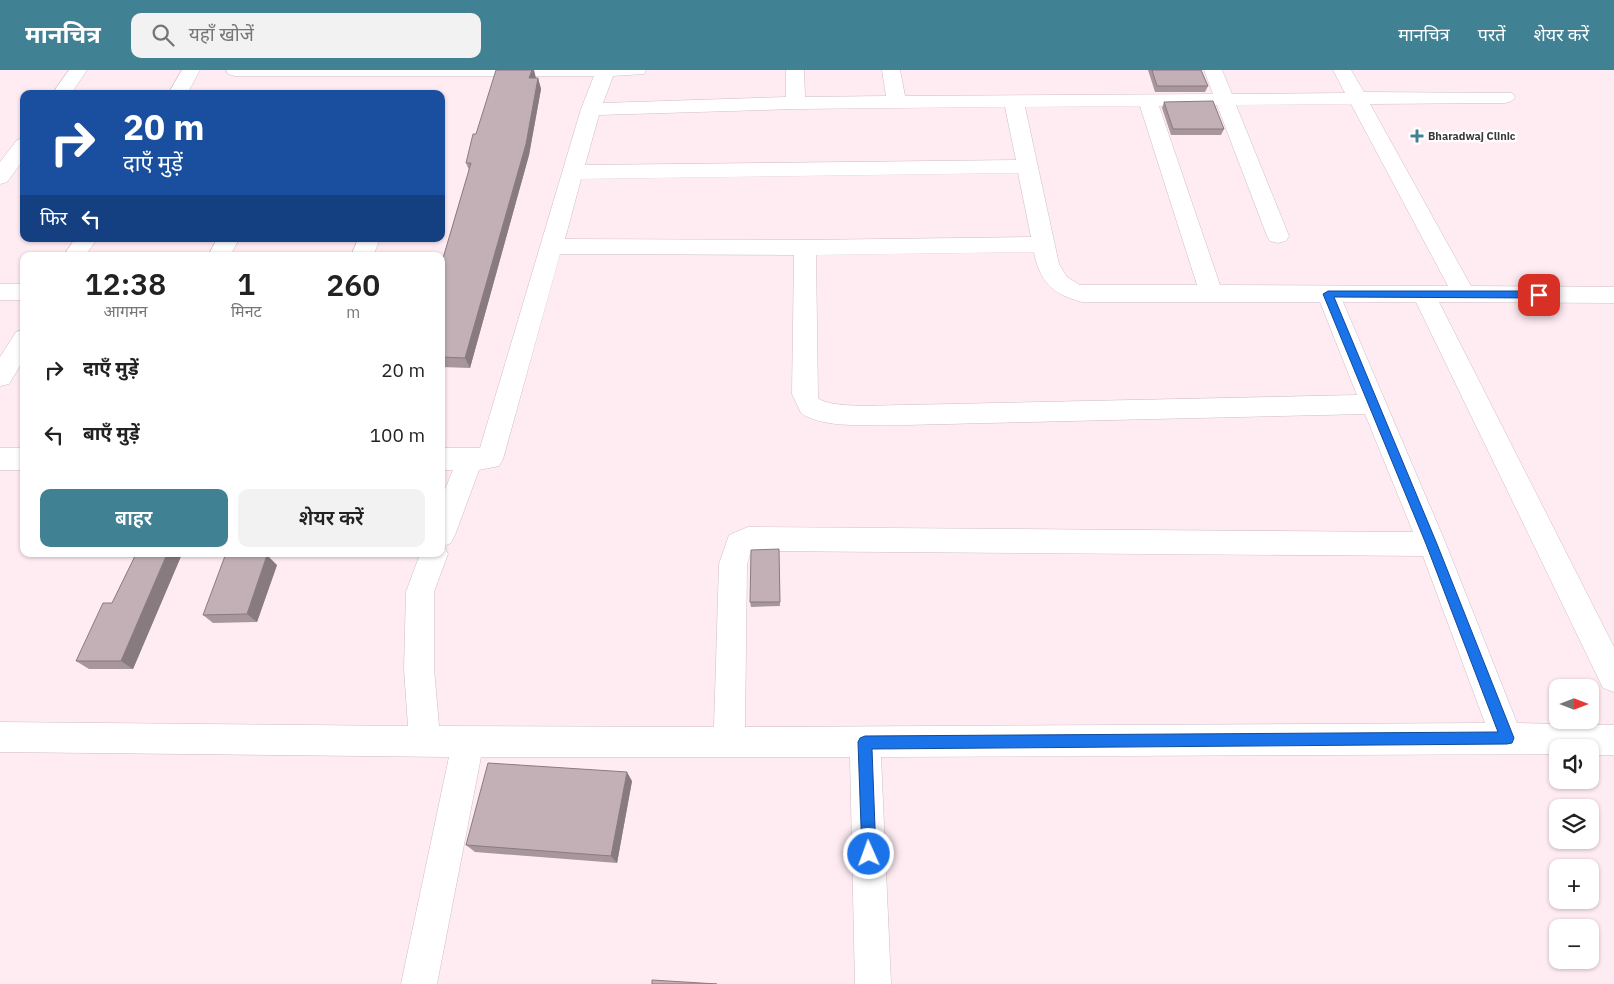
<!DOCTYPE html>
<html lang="hi">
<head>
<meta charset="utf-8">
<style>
  body { margin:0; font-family:"IBM Plex Sans","Noto Sans Devanagari",sans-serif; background:#f2f2f2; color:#222; height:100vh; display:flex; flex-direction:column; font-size:19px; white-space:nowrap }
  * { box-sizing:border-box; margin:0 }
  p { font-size:16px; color:#767676 }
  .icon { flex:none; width:28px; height:28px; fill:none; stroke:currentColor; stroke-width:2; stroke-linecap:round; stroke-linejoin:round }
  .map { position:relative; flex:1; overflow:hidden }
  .sheet { position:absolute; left:20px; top:182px; width:425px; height:305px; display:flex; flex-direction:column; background:#fff; border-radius:10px; box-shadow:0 1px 4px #0004 }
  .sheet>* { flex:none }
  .guide { position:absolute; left:20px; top:20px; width:425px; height:152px; border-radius:10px; box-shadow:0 1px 4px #0004; background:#1a4fa0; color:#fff; overflow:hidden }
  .needle { width:32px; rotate:90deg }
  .buttons { position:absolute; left:1549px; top:609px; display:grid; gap:10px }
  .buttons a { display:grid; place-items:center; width:50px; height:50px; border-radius:10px; background:#fff; box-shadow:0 1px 4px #0004; font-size:25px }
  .pin { position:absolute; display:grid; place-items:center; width:42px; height:42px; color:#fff; margin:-21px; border-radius:10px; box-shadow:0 2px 8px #0006 }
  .me { position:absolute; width:55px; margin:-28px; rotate:358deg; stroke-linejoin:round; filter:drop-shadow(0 0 4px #0008) }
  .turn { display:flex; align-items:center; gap:18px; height:105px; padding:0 20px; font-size:22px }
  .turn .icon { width:65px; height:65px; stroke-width:2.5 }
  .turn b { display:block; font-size:35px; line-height:42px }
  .then { display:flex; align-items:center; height:48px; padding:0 20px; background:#0003; gap:10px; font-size:19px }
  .eta { display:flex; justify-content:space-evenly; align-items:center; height:85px; text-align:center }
  .eta b { font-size:30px; font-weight:600; line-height:35px }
  .primary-button { display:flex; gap:10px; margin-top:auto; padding:10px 20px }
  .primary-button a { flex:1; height:58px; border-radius:10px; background:#418194; color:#fff; font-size:20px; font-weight:600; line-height:58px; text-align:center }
  .primary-button a+a { background:#f2f2f2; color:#222 }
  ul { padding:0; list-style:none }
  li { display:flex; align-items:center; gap:15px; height:65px; padding:0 20px }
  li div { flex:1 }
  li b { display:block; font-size:19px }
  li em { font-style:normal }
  header { display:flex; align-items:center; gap:30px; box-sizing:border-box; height:70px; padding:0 25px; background:#418194; color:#fff }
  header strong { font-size:24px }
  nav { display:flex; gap:28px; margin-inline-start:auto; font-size:18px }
  .search { width:350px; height:45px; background:#f2f2f2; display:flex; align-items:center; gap:12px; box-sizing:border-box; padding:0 18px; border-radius:10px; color:#767676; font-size:19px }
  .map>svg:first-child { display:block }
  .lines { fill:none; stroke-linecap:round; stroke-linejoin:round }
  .street-casing { stroke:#d0bec5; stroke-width:1 }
  .street { fill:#fff; fill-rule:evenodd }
  .wall { fill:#a7979d }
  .shaded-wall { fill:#887b7f }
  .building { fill:#c2b0b6; stroke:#887b7f }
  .route { fill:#1a73e8; stroke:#114b97 }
  .poi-dot { fill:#418194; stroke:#fff; stroke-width:2 }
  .labels { text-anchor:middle; stroke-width:4.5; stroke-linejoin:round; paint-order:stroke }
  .far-poi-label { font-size:11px; font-weight:bold; fill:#3e3739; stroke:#fff; text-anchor:start }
</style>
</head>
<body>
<header>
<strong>मानचित्र</strong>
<div class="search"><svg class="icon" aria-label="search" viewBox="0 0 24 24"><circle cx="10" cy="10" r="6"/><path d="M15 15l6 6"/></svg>यहाँ खोजें</div>
<nav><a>मानचित्र</a><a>परतें</a><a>शेयर करें</a></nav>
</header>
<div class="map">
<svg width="1614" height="914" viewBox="0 0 1614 914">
  <rect width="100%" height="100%" fill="#ffecf3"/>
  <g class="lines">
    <g class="street-casing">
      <path id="street" d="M 69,0 L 87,0 L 71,24 L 52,24 Z
        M 182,0 L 200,0 L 187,24 L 168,24 Z
        M 226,0 L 646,0 L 644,4 L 613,6 L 603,33 L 786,27 L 786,0 L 804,0 L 805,27 L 886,26 L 882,0 L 900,0 L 905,26 L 1213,24 L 1204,0 L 1222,0 L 1232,24 L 1345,23 L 1333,0 L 1351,0 L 1364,22 L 1512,23 L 1515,27 L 1512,31 L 1505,33 L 1370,34 L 1471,216 L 1614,217 L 1614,233 L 1439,232 L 1614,577 L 1614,622 L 1603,618 L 1416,232 L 1343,232 L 1446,474 L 1517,653 L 1614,655 L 1614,685 L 1590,685 L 1590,678 L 1558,678 L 1558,684 L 881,687 L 891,914 L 855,914 L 850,687 L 481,687 L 437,914 L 401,914 L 449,687 L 0,682 L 0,652 L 408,656 L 404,599 L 406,522 L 420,484 L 441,484 L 441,429 L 453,400 L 441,400 L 441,378 L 480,378 L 581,39 L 594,6 L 235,6 L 228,4 ZM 1351,34 L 1448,216 L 1220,215 L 1159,36 L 1217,35 L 1267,166 L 1270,171 L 1278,173 L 1286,171 L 1289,166 L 1236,35 ZM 1140,36 L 1197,215 L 1080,215 L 1067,207 L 1059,194 L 1025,37 ZM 1005,37 L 1016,90 L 585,95 L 599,45 L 796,39 ZM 1018,103 L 1031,167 L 805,170 L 565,169 L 581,109 ZM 1034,182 C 1040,212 1052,224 1082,232 L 1320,232 L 1357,325 L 905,335 C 887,335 829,339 818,328 L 816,185 ZM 560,184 L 794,185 L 792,324 L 801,343 C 824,360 877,354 905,355 L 1365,344 L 1413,462 L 748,457 L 729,465 L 719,494 L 714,657 L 439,656 L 434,599 L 434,522 L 448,484 L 444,476 L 451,473 L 455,465 L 479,400 L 499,396 L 503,389 ZM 751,481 L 1423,486 L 1485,653 L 745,657 L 747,494 Z
        M 24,68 L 24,89 L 7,112 L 0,114 L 0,92 L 17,70 Z
        M 75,169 L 97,169 L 85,186 L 63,186 Z
        M 217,169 L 239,169 L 230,186 L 208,186 Z
        M 358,169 L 380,169 L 373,186 L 351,186 Z
        M 0,214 L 24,214 L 24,230 L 0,230 Z
        M 24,259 L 24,289 L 9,314 L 0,316 L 0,287 L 16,262 Z
        M 0,378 L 24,378 L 24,400 L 0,400 Z"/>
    </g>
    <use href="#street" class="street"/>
  </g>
  <path class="wall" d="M 1148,0 L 1201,0 L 1208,16 L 1205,22 L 1155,22 Z
    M 536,8 L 538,8 L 541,19 L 529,85 L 470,298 L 441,297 L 441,195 L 469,100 L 466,93 Z
    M 1164,32 L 1224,59 L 1221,65 L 1171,65 L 1162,38 Z
    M 779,479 L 780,536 L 751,537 L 750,532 Z
    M 136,484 L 182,484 L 133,599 L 89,599 L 76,591 L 112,533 Z
    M 277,495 L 257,552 L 213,553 L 203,545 Z
    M 632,711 L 617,793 L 475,782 L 466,775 Z"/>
  <path class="shaded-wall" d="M 532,0 L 534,0 L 536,8 L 529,8 Z
    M 538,8 L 541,19 L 529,85 L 470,298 L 465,288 Z
    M 167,484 L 182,484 L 133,599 L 121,591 Z
    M 267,485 L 277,495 L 257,552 L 247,544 Z
    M 627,702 L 632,711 L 617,793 L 611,786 Z"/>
  <path class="building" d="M 496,0 L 532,0 L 529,8 L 538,8 L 526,74 L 465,288 L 441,287 L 441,195 L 471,93 L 466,93 L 473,64 L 476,64 Z
    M 1152,0 L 1201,0 L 1208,16 L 1157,16 Z
    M 1213,31 L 1224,59 L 1173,59 L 1164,32 Z
    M 779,479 L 780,532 L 750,532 L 751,480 Z
    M 136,484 L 167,484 L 121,591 L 76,591 L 103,533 L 112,533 Z
    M 267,485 L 247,544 L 203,545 L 225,486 Z
    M 488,693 L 627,702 L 611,786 L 466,775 Z
    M 652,910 L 717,914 L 652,914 Z"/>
  <path class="route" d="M 1328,221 L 1539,221 L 1544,225 L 1539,228 L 1334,227 L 1437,474 L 1514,668 L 1512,673 L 1507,674 L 872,679 L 876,784 L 874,789 L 869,791 L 864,789 L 862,784 L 858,672 L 860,668 L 865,666 L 1498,662 L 1426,474 L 1323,224 Z"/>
  <path class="poi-dot" d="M1414.5 58.5h5v5h5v5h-5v5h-5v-5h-5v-5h5z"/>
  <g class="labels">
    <g class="far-poi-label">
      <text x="1428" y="70">Bharadwaj Clinic</text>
    </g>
  </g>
</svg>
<div class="buttons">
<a><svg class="needle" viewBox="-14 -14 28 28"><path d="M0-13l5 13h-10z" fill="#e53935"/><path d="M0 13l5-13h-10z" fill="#767676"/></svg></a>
<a><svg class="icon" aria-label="sound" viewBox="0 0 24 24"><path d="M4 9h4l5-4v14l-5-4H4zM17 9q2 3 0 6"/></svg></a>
<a><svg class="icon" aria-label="layers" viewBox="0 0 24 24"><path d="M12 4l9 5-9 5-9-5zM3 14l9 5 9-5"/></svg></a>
<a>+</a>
<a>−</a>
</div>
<div class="pin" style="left:1539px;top:225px;background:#d93025"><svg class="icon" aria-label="arrive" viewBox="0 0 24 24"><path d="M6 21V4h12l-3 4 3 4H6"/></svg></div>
<svg class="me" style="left:869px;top:784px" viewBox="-20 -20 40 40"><circle r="17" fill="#1a73e8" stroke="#fff" stroke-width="3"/><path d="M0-11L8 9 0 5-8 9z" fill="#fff"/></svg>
<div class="guide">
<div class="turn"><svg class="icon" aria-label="right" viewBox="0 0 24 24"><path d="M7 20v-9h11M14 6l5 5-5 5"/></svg><div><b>20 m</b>दाएँ मुड़ें</div></div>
<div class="then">फिर<svg class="icon" aria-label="left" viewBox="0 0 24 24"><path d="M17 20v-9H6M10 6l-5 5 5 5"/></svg></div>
</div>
<section class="sheet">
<div class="eta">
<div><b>12:38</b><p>आगमन</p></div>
<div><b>1</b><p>मिनट</p></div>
<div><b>260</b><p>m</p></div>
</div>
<ul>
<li><svg class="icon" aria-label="right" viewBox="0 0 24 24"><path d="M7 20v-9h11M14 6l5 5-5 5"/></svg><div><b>दाएँ मुड़ें</b></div><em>20 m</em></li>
<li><svg class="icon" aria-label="left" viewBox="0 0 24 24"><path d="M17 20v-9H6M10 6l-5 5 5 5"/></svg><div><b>बाएँ मुड़ें</b></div><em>100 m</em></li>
</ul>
<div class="primary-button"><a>बाहर</a><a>शेयर करें</a></div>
</section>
</div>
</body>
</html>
